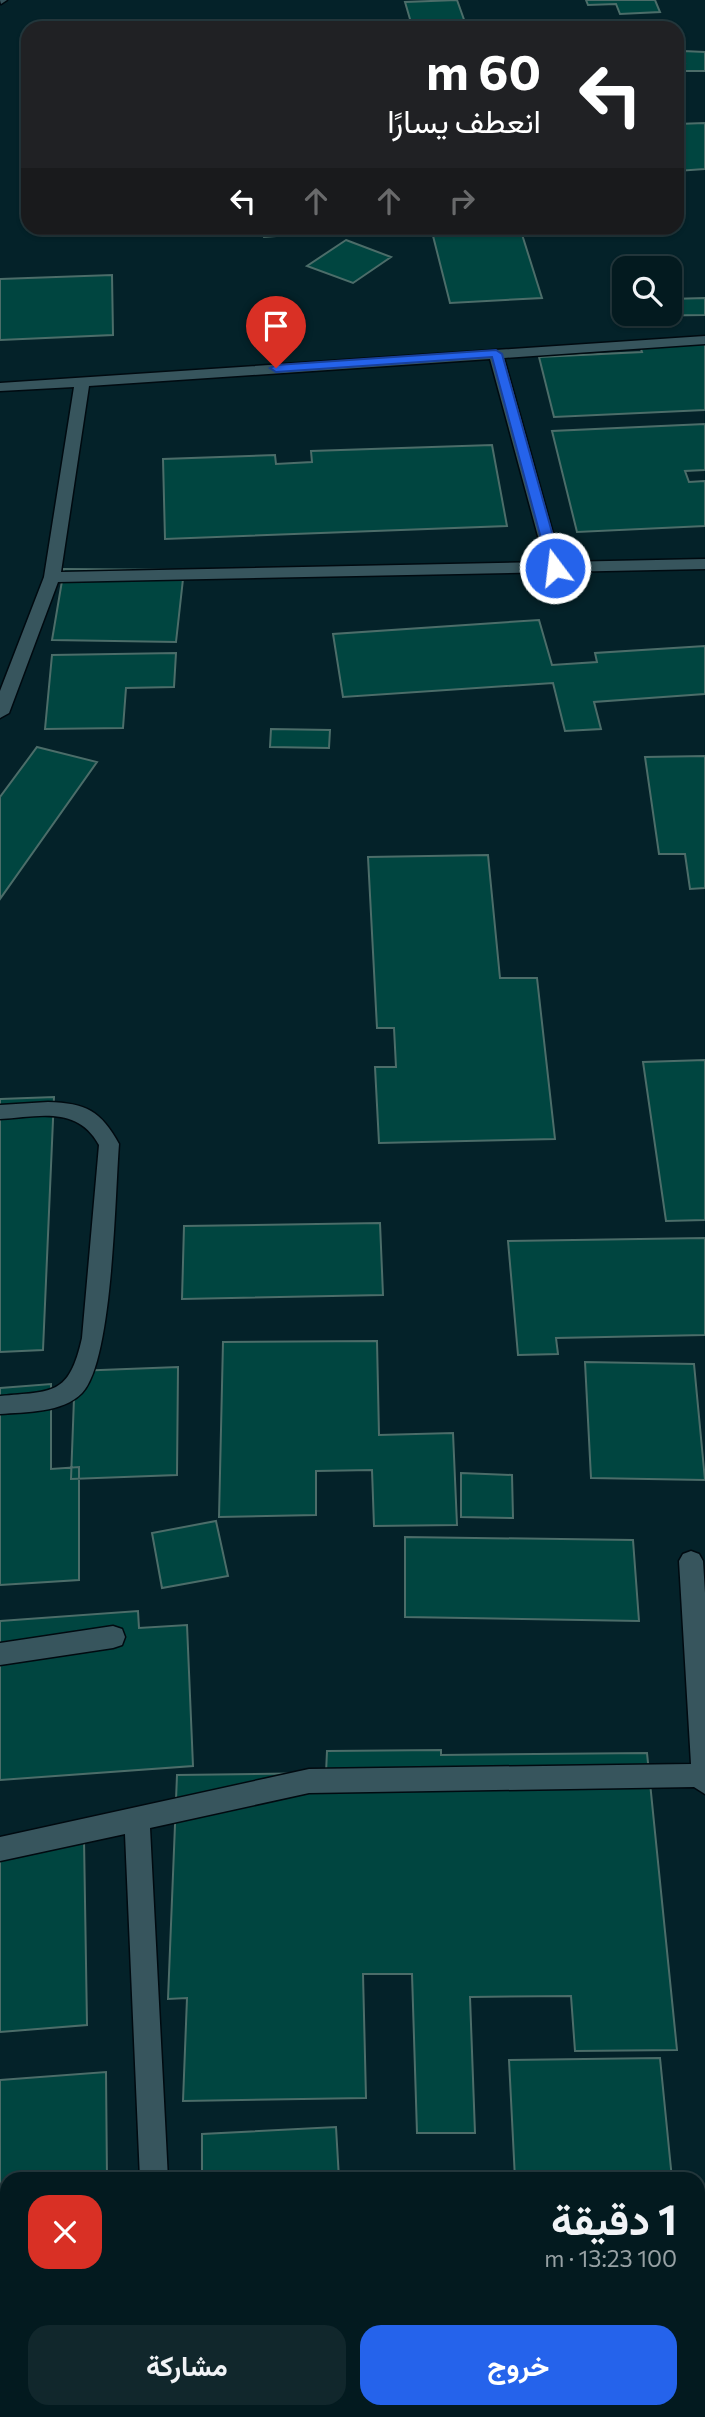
<!DOCTYPE html>
<html lang="ar">
<head>
<meta charset="utf-8">
<style>
  body { margin:0; font-family:Commissioner,Vazirmatn,sans-serif; background:#11272c; color:#f1f3f6; direction:rtl; height:100vh; display:flex; flex-direction:column; font-size:26px; white-space:nowrap }
  * { box-sizing:border-box; margin:0 }
  p { font-size:23px; color:#97a1a4 }
  .icon { flex:none; width:38px; height:38px; fill:none; stroke:currentColor; stroke-width:2; stroke-linecap:round; stroke-linejoin:round }
  .map { position:relative; flex:1; overflow:hidden; direction:ltr }
  .panel { position:absolute; left:0px; top:2172px; width:705px; height:247px; display:flex; flex-direction:column; background:#031a1f; border-radius:21px 21px 0 0; box-shadow:0 2px 5px #0004,0 0 0 2px #24383d; direction:rtl }
  .panel>* { flex:none }
  .banner { position:absolute; left:21px; top:21px; width:663px; height:214px; border-radius:21px; box-shadow:0 2px 5px #0004,0 0 0 2px #24383d; direction:rtl; background:#202124; color:#fff; overflow:hidden }
  .tools { position:absolute; left:612px; top:256px; display:grid; gap:14px }
  .tools a { display:grid; place-items:center; width:70px; height:70px; border-radius:14px; background:#031a1f; box-shadow:0 2px 5px #0004,0 0 0 2px #24383d; font-size:35px }
  .pin { position:absolute; display:grid; place-items:center; width:60px; height:60px; color:#fff; margin:-72px -30px; border-radius:50% 50% 50% 0; rotate:-45deg; box-shadow:0 0 7px #0007 }
  .pin .icon { rotate:45deg }
  .me { position:absolute; width:77px; margin:-38px; rotate:345deg; stroke-linejoin:round; filter:drop-shadow(0 0 5px #0008) }
  .turn { display:flex; align-items:center; gap:24px; height:147px; padding:0 28px; font-size:32px }
  .turn .icon { width:91px; height:91px; stroke-width:2.5 }
  .turn b { display:block; font-size:49px; line-height:60px }
  .lanes { display:flex; align-items:center; height:66px; padding:0 28px; background:#0003; justify-content:center; gap:35px; direction:ltr }
  .lanes .off { opacity:.35 }
  .round { display:grid; place-items:center; flex:none; width:74px; height:74px; border-radius:21px; background:#11272c }
  .headline { display:flex; align-items:center; justify-content:space-between; height:119px; padding:0 28px }
  h1 { font-size:42px; font-weight:700; line-height:52px }
  .primary-button { display:flex; gap:14px; margin-top:auto; padding:14px 28px }
  .primary-button a { flex:1; height:80px; border-radius:21px; background:#2563eb; color:#fff; font-size:28px; font-weight:700; line-height:80px; text-align:center }
  .primary-button a+a { background:#11272c; color:#f1f3f6 }
  .map>svg:first-child { display:block }
  .building { fill:#004540; stroke:#4c6d69; stroke-width:2 }
  .lines { fill:none; stroke-linecap:round; stroke-linejoin:round }
  .minor-casing { stroke:#000a10; stroke-width:3 }
  .minor { fill:#37555d; fill-rule:evenodd }
  .route { fill:#2563eb; stroke:#184099; stroke-width:2 }
</style>
</head>
<body>
<div class="map">
<svg width="705" height="2417" viewBox="0 0 705 2417">
  <rect width="100%" height="100%" fill="#042229"/>
  <path class="building" d="M 457,0 L 467,28 L 372,28 L 412,26 L 405,2 Z
    M 586,0 L 655,0 L 660,12 L 620,14 L 616,4 L 588,5 Z
    M 683,51 L 705,52 L 705,71 L 677,71 L 677,63 L 685,63 Z
    M 705,123 L 705,169 L 677,171 L 677,124 Z
    M 261,228 L 342,228 L 343,231 L 264,237 Z
    M 431,228 L 520,228 L 542,298 L 450,303 Z
    M 346,240 L 391,257 L 353,283 L 307,266 Z
    M 112,275 L 113,335 L 0,340 L 0,279 Z
    M 705,298 L 705,315 L 631,316 L 631,313 L 670,313 L 670,299 Z
    M 274,316 L 297,316 L 298,332 L 275,333 Z
    M 705,343 L 705,410 L 554,417 L 539,357 L 642,352 L 640,346 Z
    M 705,424 L 705,470 L 685,471 L 689,482 L 705,481 L 705,526 L 577,532 L 552,431 Z
    M 492,445 L 507,526 L 165,539 L 163,459 L 275,455 L 276,464 L 312,462 L 311,451 Z
    M 64,569 L 184,570 L 176,642 L 52,640 Z
    M 539,620 L 552,665 L 597,662 L 595,653 L 705,646 L 705,694 L 594,702 L 601,729 L 565,731 L 553,683 L 343,697 L 333,634 Z
    M 176,653 L 174,687 L 126,688 L 123,728 L 45,729 L 52,655 Z
    M 271,729 L 330,730 L 329,748 L 270,747 Z
    M 37,747 L 97,762 L 0,899 L 0,797 Z
    M 705,756 L 705,888 L 690,889 L 685,854 L 659,854 L 645,757 Z
    M 488,855 L 500,978 L 537,978 L 555,1139 L 379,1143 L 375,1067 L 396,1067 L 394,1028 L 377,1028 L 368,857 Z
    M 705,1060 L 705,1220 L 666,1221 L 643,1062 Z
    M 54,1097 L 43,1350 L 0,1352 L 0,1099 Z
    M 380,1223 L 383,1295 L 182,1299 L 184,1226 Z
    M 705,1238 L 705,1335 L 556,1338 L 558,1354 L 518,1355 L 508,1241 Z
    M 377,1341 L 379,1435 L 453,1433 L 457,1525 L 374,1526 L 372,1470 L 316,1471 L 316,1515 L 219,1517 L 223,1342 Z
    M 585,1362 L 694,1364 L 705,1480 L 591,1478 Z
    M 178,1367 L 177,1475 L 71,1479 L 75,1371 Z
    M 51,1384 L 51,1469 L 79,1467 L 79,1580 L 0,1585 L 0,1388 Z
    M 461,1473 L 512,1475 L 513,1518 L 461,1517 Z
    M 216,1521 L 228,1576 L 162,1588 L 152,1533 Z
    M 405,1537 L 633,1540 L 639,1621 L 405,1617 Z
    M 138,1611 L 139,1628 L 187,1625 L 193,1766 L 0,1780 L 0,1621 Z
    M 441,1750 L 441,1755 L 647,1753 L 677,2050 L 575,2051 L 571,1996 L 470,1997 L 475,2133 L 417,2133 L 412,1974 L 363,1974 L 366,2098 L 183,2101 L 187,1998 L 168,1999 L 177,1775 L 326,1773 L 327,1751 Z
    M 84,1839 L 87,2025 L 0,2032 L 0,1846 Z
    M 660,2058 L 672,2179 L 515,2179 L 509,2060 Z
    M 106,2072 L 107,2179 L 7,2179 L 7,2412 L 108,2412 L 108,2417 L 0,2417 L 0,2080 Z
    M 336,2127 L 339,2179 L 202,2179 L 202,2134 Z
    M 204,2412 L 322,2412 L 322,2417 L 204,2417 Z"/>
  <g class="lines">
    <g class="minor-casing">
      <path id="minor" d="M 0,0 L 7,0 L 1,4 Z
        M 705,336 L 705,344 L 504,358 L 561,562 L 705,559 L 705,569 L 58,582 L 9,713 L 0,718 L 0,691 L 44,577 L 74,387 L 0,391 L 0,383 ZM 490,359 L 545,562 L 61,572 L 89,386 Z
        M 48,1102 C 86,1103 101,1111 119,1144 C 115,1194 113,1361 82,1393 C 63,1413 25,1412 0,1414 L 0,1396 C 53,1391 69,1396 82,1338 L 99,1145 C 77,1105 38,1117 0,1119 L 0,1105 Z
        M 691,1551 L 699,1554 L 703,1561 L 705,1593 L 705,1794 L 694,1787 L 309,1793 L 150,1828 L 168,2179 L 140,2179 L 125,1834 L 0,1861 L 0,1837 L 309,1769 L 691,1764 L 679,1561 L 683,1554 Z
        M 113,1626 L 122,1629 L 125,1637 L 122,1645 L 113,1648 L 0,1665 L 0,1643 Z
        M 150,2412 L 180,2412 L 180,2417 L 150,2417 Z"/>
    </g>
    <use href="#minor" class="minor"/>
  </g>
  <path class="route" d="M 496,350 L 502,354 L 562,568 L 560,570 L 549,568 L 492,357 L 276,372 L 270,368 L 276,365 Z"/>
</svg>
<div class="tools">
<a><svg class="icon" aria-label="search" viewBox="0 0 24 24"><circle cx="10" cy="10" r="6"/><path d="M15 15l6 6"/></svg></a>
</div>
<div class="pin" style="left:276px;top:368px;background:#d93025"><svg class="icon" aria-label="arrive" viewBox="0 0 24 24"><path d="M6 21V4h12l-3 4 3 4H6"/></svg></div>
<svg class="me" style="left:555px;top:568px" viewBox="-20 -20 40 40"><circle r="17" fill="#2563eb" stroke="#fff" stroke-width="3"/><path d="M0-11L8 9 0 5-8 9z" fill="#fff"/></svg>
<div class="banner">
<div class="turn"><svg class="icon" aria-label="left" viewBox="0 0 24 24"><path d="M17 20v-9H6M10 6l-5 5 5 5"/></svg><div><b>60 m</b>انعطف يسارًا</div></div>
<div class="lanes"><svg class="icon" aria-label="left" viewBox="0 0 24 24"><path d="M17 20v-9H6M10 6l-5 5 5 5"/></svg><svg class="icon off" aria-label="ahead" viewBox="0 0 24 24"><path d="M12 20V5M6 11l6-6 6 6"/></svg><svg class="icon off" aria-label="ahead" viewBox="0 0 24 24"><path d="M12 20V5M6 11l6-6 6 6"/></svg><svg class="icon off" aria-label="right" viewBox="0 0 24 24"><path d="M7 20v-9h11M14 6l5 5-5 5"/></svg></div>
</div>
<section class="panel">
<div class="headline"><div><h1>1 دقيقة</h1><p>100 m · 13:23</p></div><a class="round" style="background:#d93025;color:#fff"><svg class="icon" aria-label="close" viewBox="0 0 24 24"><path d="M6 6l12 12M18 6L6 18"/></svg></a></div>
<div class="primary-button"><a>خروج</a><a>مشاركة</a></div>
</section>
</div>
</body>
</html>
